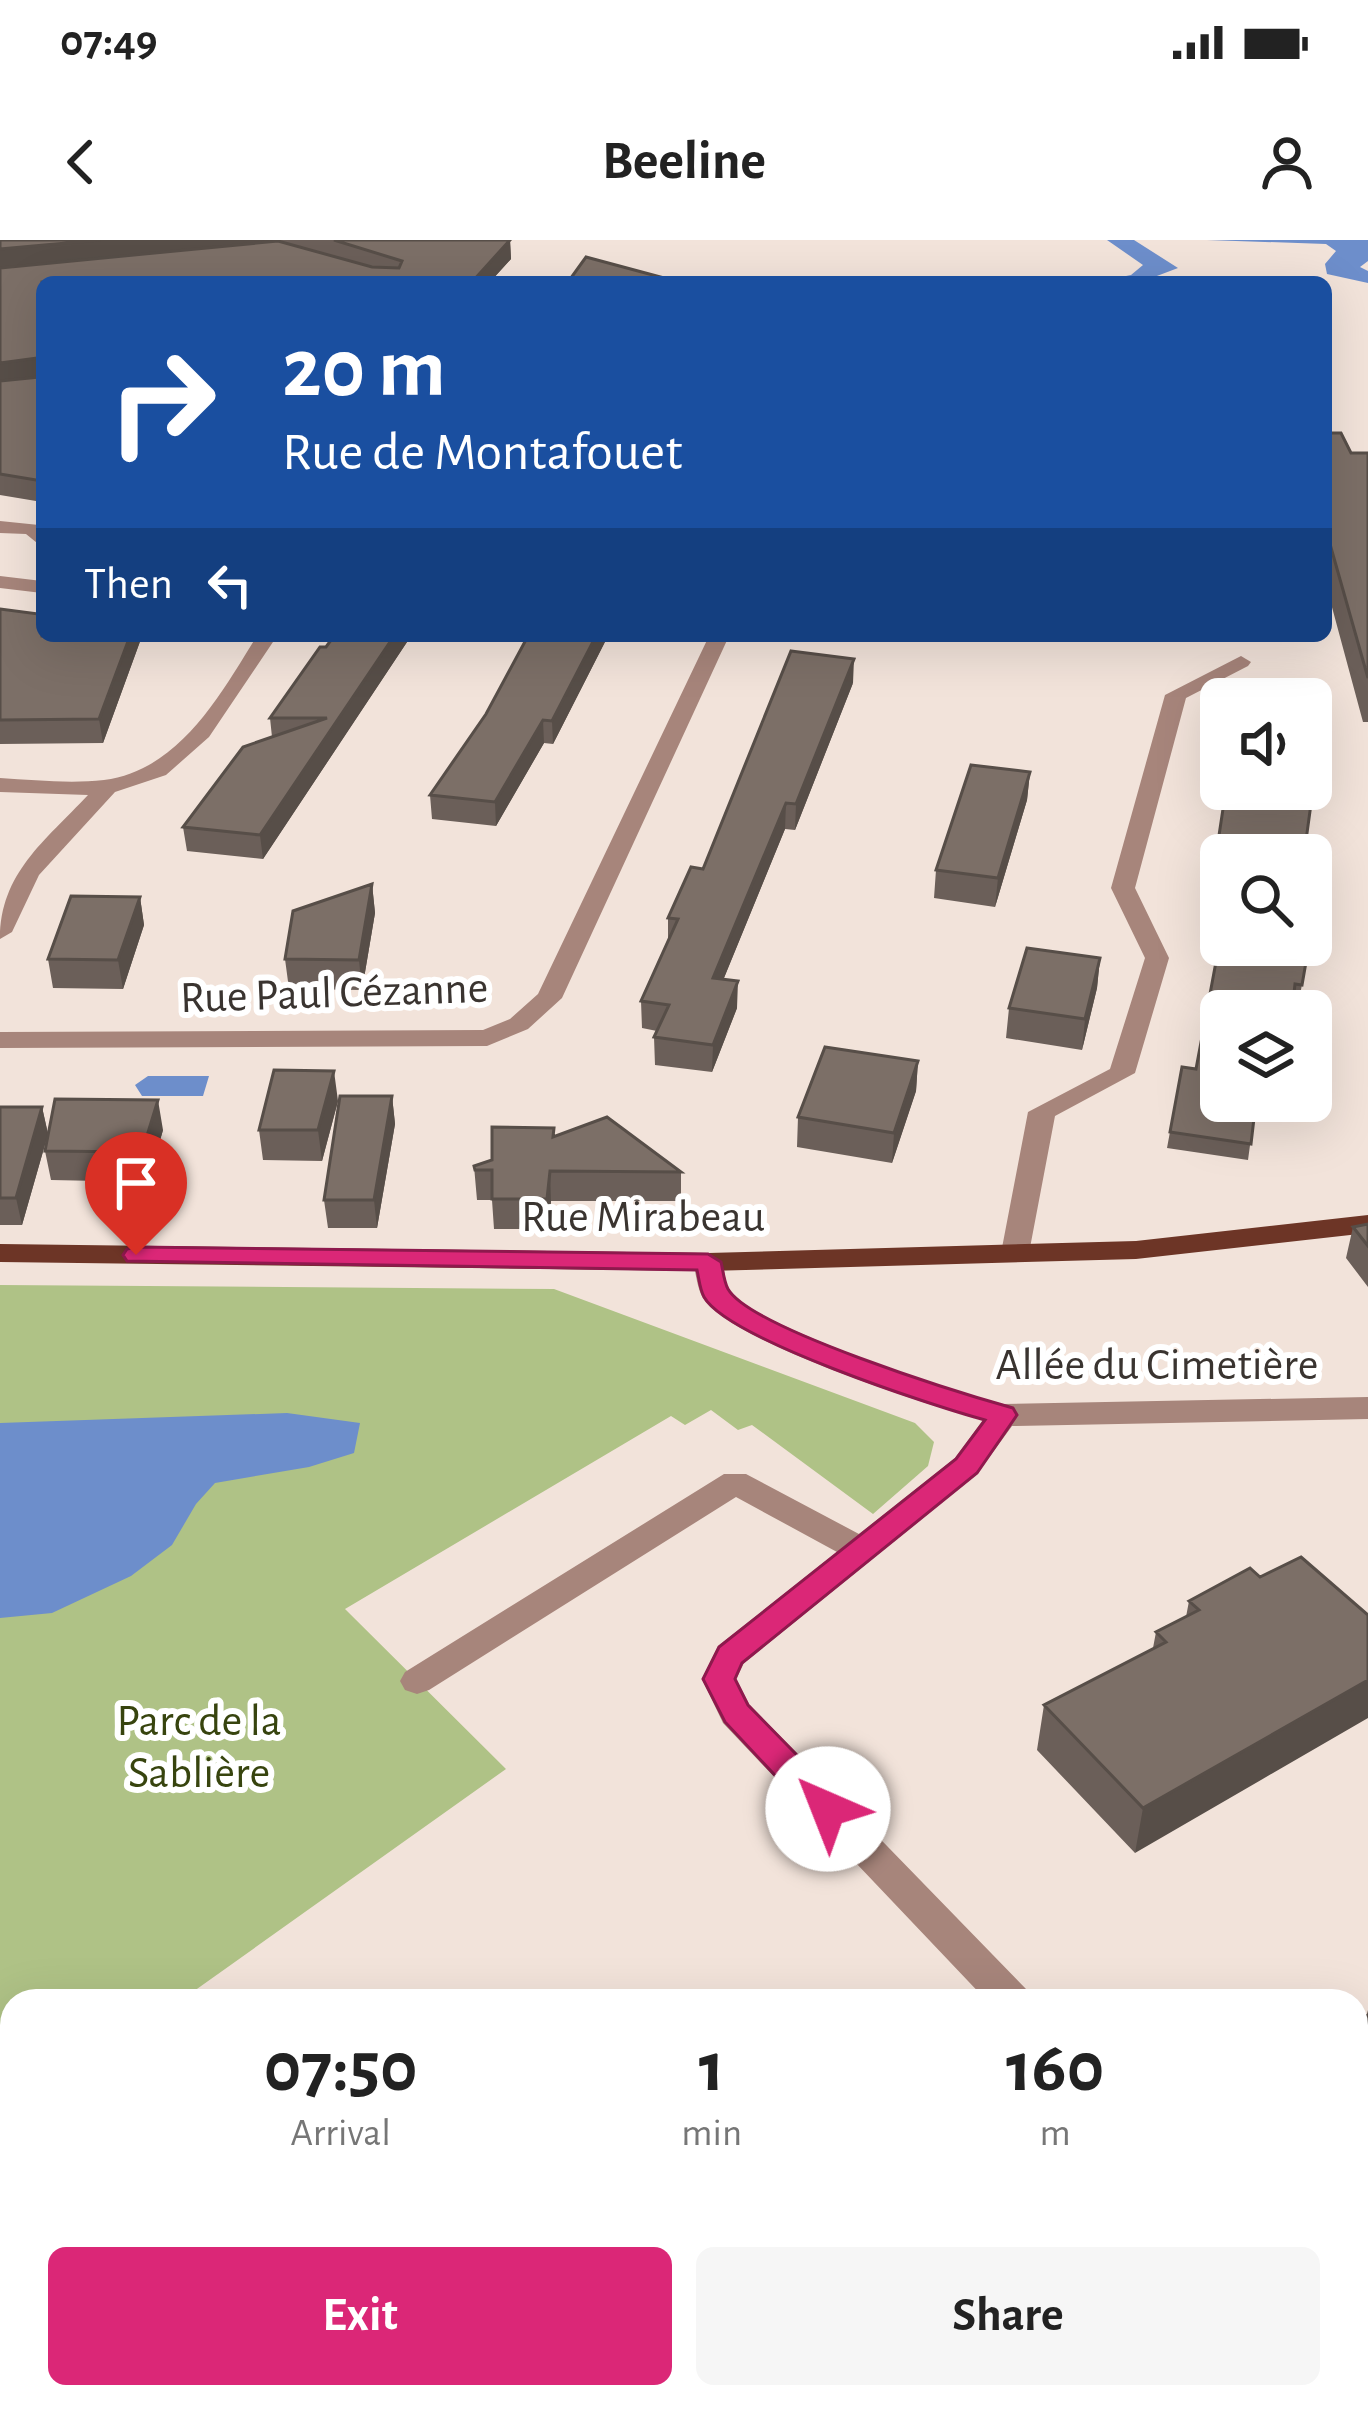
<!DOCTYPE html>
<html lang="en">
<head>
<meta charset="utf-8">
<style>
  body { margin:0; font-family:"Alegreya Sans",sans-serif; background:#f6f6f6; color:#222; height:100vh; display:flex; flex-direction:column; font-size:45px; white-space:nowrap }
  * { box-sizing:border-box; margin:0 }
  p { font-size:39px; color:#767676 }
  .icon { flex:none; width:66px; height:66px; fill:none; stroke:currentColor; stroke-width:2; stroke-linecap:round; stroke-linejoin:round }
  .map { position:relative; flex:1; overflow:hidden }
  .side { position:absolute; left:0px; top:1749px; width:1368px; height:420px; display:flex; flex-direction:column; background:#fff; border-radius:36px 36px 0 0; box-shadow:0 12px 48px #0002 }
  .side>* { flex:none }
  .hud { position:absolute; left:36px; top:36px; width:1296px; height:366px; border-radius:18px; box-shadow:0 12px 48px #0002; background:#1a4fa0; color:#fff; overflow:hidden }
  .fabs { position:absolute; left:1200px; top:438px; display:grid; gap:24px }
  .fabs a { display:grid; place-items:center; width:132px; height:132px; border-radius:18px; background:#fff; box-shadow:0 12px 48px #0002; font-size:60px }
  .pin { position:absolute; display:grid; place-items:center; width:102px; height:102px; color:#fff; margin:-123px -51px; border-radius:50% 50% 50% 0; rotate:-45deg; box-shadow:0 0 12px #0007 }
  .pin .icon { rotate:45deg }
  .me { position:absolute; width:132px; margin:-66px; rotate:316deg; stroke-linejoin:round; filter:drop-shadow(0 0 9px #0008) }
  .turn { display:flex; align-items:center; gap:42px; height:252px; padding:0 48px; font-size:54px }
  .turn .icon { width:156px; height:156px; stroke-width:2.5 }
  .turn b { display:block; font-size:84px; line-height:102px }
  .then { display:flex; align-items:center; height:114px; padding:0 48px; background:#0003; gap:24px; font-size:45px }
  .eta { display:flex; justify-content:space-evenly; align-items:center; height:204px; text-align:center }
  .eta b { font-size:72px; font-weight:600; line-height:84px }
  .button { display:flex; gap:24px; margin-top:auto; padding:24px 48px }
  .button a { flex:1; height:138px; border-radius:18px; background:#db2777; color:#fff; font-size:48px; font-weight:600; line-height:138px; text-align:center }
  .button a+a { background:#f6f6f6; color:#222 }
  .status { display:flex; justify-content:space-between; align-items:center; height:84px; padding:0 60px; background:#fff; direction:ltr }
  .status svg { height:33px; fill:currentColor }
  header { display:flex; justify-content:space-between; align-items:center; height:156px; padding:0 48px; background:#fff; font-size:54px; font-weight:600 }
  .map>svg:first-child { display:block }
  .green { fill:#afc286 }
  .water { fill:#6d8ecb }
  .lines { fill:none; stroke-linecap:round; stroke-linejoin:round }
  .minor { fill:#a7857b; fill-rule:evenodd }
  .major { fill:#6d3526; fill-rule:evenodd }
  .wall { fill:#6b5f59 }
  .shaded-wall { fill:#574e48 }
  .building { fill:#7c6f67; stroke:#574e48; stroke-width:3 }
  .route { fill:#db2777; stroke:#8e194d; stroke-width:3 }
  .labels { text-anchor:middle; stroke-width:12; stroke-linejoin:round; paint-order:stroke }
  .street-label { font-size:45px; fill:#3a3430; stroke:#fff }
  .park-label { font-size:45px; fill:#37440e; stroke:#fff }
</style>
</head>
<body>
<div class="status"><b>07:49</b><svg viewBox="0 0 49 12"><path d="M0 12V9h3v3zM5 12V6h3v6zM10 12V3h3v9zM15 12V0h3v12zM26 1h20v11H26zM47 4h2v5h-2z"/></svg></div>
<header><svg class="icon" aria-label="back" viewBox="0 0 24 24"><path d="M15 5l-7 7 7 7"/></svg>Beeline<svg class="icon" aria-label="person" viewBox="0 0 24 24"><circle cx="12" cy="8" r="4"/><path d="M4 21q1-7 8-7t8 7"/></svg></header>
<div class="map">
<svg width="1368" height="2169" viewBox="0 0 1368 2169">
  <rect width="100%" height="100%" fill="#f2e3da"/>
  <path class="green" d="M 0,1045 L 554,1049 L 915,1183 L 934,1202 L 928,1226 L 873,1274 L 752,1185 L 738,1190 L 711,1170 L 685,1185 L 671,1176 L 345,1369 L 506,1529 L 180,1761 L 12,1761 L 12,1866 L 0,1873 Z"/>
  <path class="water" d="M 1107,0 L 1134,0 L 1178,28 L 1141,42 L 1096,42 L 1131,35 L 1143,25 Z
    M 1207,0 L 1368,0 L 1368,21 L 1360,27 L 1368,31 L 1368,43 L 1327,34 L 1325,24 L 1336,11 L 1326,4 Z
    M 148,836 L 209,836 L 203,856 L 142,856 L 135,845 Z
    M 287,1173 L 360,1183 L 354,1213 L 309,1227 L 215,1243 L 196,1264 L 172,1305 L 131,1336 L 52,1373 L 0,1378 L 0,1183 Z"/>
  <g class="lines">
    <path class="minor" d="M 0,281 L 39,285 L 42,307 L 26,294 L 0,293 Z
      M 0,336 L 42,341 L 42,353 L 0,348 Z
      M 257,396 L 277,396 L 209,497 L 166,535 L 115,552 L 39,635 L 12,692 L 0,699 C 0,633 45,601 88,555 L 0,552 L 0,538 C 34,540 70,544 104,540 C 180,530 220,455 257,396 Z
      M 709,396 L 729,396 L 562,758 L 528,789 L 487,806 L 0,808 L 0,792 L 483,790 L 510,779 L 538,754 Z
      M 1241,416 L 1251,422 L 1248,426 L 1186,458 L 1135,648 L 1169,718 L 1135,833 L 1055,876 L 1029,1013 L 1025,1020 L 1005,1020 L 1001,1013 L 1028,872 L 1110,829 L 1145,718 L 1111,648 L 1165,455 Z
      M 708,1013 L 723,1022 C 724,1030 725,1042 729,1049 C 750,1086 956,1152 1003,1164 L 1368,1157 L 1368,1179 L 1012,1186 L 977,1234 L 744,1423 L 736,1439 L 749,1464 L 1026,1749 L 1032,1761 L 987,1761 L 723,1483 L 702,1439 L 718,1406 L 837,1312 L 736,1257 L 429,1450 L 417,1454 L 405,1450 L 400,1441 L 405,1432 L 724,1234 L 746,1234 L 859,1294 L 955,1218 L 983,1180 C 929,1166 729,1101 703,1058 C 697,1048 696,1033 693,1022 Z
      M 1356,2117 L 1368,2122 L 1368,2169 L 1352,2168 L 1342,2157 L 1356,2157 Z
      M 510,2157 L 571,2157 L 565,2169 L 505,2169 Z"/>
    <path class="major" d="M 1368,975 L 1368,993 L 1136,1019 L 708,1031 L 0,1022 L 0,1004 L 708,1013 L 1136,1001 Z"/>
  </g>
  <path class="wall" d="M 0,0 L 510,0 L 511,19 L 490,42 L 42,42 L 42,262 L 0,255 Z
    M 1326,193 L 1351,213 L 1368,213 L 1368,482 L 1363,482 L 1326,345 Z
    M 0,369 L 38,374 L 142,396 L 103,503 L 0,504 Z
    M 411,396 L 263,619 L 187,611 L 183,587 L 272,497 L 270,478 L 326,407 Z
    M 528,396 L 608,396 L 553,504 L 544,503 L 496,586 L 432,579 L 430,555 L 486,474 Z
    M 853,443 L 795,590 L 785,589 L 723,740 L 737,768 L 712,832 L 655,825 L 654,797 L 657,791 L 642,788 L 641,761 L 668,700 L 668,678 L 703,629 Z
    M 1030,532 L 1027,560 L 995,667 L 934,658 L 936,630 Z
    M 1226,549 L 1221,615 L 1221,693 L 1204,690 Z
    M 372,644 L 375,673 L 362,750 L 289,749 L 285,719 Z
    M 140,657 L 144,685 L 123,749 L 53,748 L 48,719 Z
    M 1221,695 L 1221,705 L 1309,705 L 1299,761 L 1293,760 L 1292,771 L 1221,771 L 1221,861 L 1256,861 L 1248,920 L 1167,908 L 1182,827 L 1196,829 Z
    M 1100,718 L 1097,748 L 1082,810 L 1006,798 L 1009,768 Z
    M 918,821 L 916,851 L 892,923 L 797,907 L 798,877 Z
    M 392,856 L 395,884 L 377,988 L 328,988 L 324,960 Z
    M 338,861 L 322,921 L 263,920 L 259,890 Z
    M 0,867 L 42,867 L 48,894 L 22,985 L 0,985 Z
    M 163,890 L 148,942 L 51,940 L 45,911 Z
    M 555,896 L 681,932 L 681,961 L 551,961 L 548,989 L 494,989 L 492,960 L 477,960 L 474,926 Z
    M 1368,984 L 1368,1047 L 1346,1018 L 1353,987 Z
    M 1250,1328 L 1135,1613 L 1037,1510 L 1044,1465 L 1153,1408 L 1156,1392 L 1186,1377 L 1189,1361 Z
    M 1368,1770 L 1368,1872 L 1356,1860 L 1356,1783 L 1366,1777 Z"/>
  <path class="shaded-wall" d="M 100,0 L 280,0 L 281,2 L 0,28 L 0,9 Z
    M 510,0 L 511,19 L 490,42 L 472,42 Z
    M 38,118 L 42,139 L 0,144 L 0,123 Z
    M 130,396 L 142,396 L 103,503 L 99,479 Z
    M 394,396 L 411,396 L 263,619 L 260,595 Z
    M 596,396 L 608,396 L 553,504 L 552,481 Z
    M 854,419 L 853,443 L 795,590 L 796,564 Z
    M 543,480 L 544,503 L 496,586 L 495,562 Z
    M 1030,532 L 1027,560 L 995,667 L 998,638 Z
    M 786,563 L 785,589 L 713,765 L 713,738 Z
    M 372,644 L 375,673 L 362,750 L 359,720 Z
    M 140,657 L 144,685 L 123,749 L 118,720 Z
    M 1100,718 L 1097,748 L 1082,810 L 1085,779 Z
    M 738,741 L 737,768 L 712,832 L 713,805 Z
    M 918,821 L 916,851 L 892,923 L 894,893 Z
    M 334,831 L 338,861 L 322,921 L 318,890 Z
    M 392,856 L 395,884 L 377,988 L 374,960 Z
    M 158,860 L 163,890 L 148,942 L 142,912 Z
    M 42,867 L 48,894 L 22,985 L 16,958 Z
    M 550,931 L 551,961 L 548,989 L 547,959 Z
    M 1368,1440 L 1368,1478 L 1135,1613 L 1143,1568 Z"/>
  <path class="building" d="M 0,0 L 100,0 L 0,9 Z
    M 334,0 L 510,0 L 472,42 L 42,42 L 42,130 L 38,118 L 0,123 L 0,28 L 278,1 L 372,27 L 399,28 L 402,21 Z
    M 586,17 L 679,42 L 568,42 Z
    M 42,134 L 42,241 L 0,234 L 0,141 L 39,137 Z
    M 1326,193 L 1341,193 L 1351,213 L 1368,213 L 1368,438 L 1326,290 Z
    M 0,369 L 38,374 L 42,370 L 42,396 L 130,396 L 99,479 L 0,480 Z
    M 334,396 L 394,396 L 260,595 L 183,587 L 243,507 L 327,478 L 270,478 L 320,407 L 326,407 Z
    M 528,396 L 596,396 L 552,481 L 543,480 L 495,562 L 430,555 L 486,474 Z
    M 791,411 L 854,419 L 796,564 L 786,563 L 713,738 L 738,741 L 713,805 L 654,797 L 669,765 L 641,761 L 678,679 L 668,678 L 691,627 L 703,629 Z
    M 1311,467 L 1324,469 L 1304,615 L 1221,615 L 1221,677 L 1207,675 L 1226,549 L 1311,549 Z
    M 971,525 L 1030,532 L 998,638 L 936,630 Z
    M 372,644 L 359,720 L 285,719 L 293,671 Z
    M 71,656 L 140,657 L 118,720 L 48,719 Z
    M 1221,695 L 1221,705 L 1309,705 L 1302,745 L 1295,744 L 1292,771 L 1221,771 L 1221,861 L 1256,861 L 1251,904 L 1170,892 L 1182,827 L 1196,829 Z
    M 1027,708 L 1100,718 L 1085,779 L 1009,768 Z
    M 825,807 L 918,821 L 894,893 L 798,877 Z
    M 274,830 L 334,831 L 318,890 L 259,890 Z
    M 340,856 L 392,856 L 374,960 L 324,960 Z
    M 55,859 L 158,860 L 142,912 L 45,911 Z
    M 0,867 L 42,867 L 16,958 L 0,958 Z
    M 607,877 L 681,932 L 550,931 L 547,959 L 492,959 L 492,930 L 475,930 L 474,926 L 492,920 L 492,887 L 554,888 L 553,897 Z
    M 1368,984 L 1368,1006 L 1353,987 Z
    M 1301,1317 L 1368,1375 L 1368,1440 L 1143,1568 L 1044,1465 L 1166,1402 L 1156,1392 L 1199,1370 L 1189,1361 L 1250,1328 L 1260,1337 Z
    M 1368,1775 L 1368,1813 L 1356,1801 L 1356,1783 Z"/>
  <path class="route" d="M 136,1007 L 708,1014 L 721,1022 C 723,1030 724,1042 728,1049 C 751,1089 963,1154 1013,1168 L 1017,1175 L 977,1233 L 742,1423 L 735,1439 L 748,1465 L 840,1559 L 845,1569 L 840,1579 L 828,1582 L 816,1579 L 725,1482 L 703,1439 L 719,1407 L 956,1219 L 985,1180 C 933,1166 728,1099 704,1057 C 700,1050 699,1039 697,1030 L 127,1021 L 123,1015 L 127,1009 Z"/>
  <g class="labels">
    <g class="street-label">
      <text transform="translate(334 751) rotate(-2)" y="16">Rue Paul Cézanne</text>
      <text x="643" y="991">Rue Mirabeau</text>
      <text x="1157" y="1139">Allée du Cimetière</text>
    </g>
    <g class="park-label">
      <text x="199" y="1495">Parc de la<tspan x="199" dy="52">Sablière</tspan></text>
    </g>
  </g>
</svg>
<div class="fabs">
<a><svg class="icon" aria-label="sound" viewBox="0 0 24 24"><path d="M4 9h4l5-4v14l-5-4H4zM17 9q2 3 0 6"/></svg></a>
<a><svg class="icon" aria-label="search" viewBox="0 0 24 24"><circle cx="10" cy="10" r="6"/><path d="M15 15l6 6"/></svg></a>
<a><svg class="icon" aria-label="layers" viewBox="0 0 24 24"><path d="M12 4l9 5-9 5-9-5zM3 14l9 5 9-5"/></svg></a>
</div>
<div class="pin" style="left:136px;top:1015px;background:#d93025"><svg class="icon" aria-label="arrive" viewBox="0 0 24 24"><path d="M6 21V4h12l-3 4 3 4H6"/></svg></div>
<svg class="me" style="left:828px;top:1569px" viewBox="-20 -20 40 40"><circle r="19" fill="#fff"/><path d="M0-13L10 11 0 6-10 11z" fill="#db2777"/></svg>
<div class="hud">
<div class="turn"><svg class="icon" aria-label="right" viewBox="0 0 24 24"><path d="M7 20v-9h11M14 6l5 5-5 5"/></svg><div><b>20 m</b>Rue de Montafouet</div></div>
<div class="then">Then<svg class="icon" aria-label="left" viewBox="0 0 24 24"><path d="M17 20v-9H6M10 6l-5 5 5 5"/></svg></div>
</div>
<section class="side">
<div class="eta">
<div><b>07:50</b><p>Arrival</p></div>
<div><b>1</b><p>min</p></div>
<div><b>160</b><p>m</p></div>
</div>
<div class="button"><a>Exit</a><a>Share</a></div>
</section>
</div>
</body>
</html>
